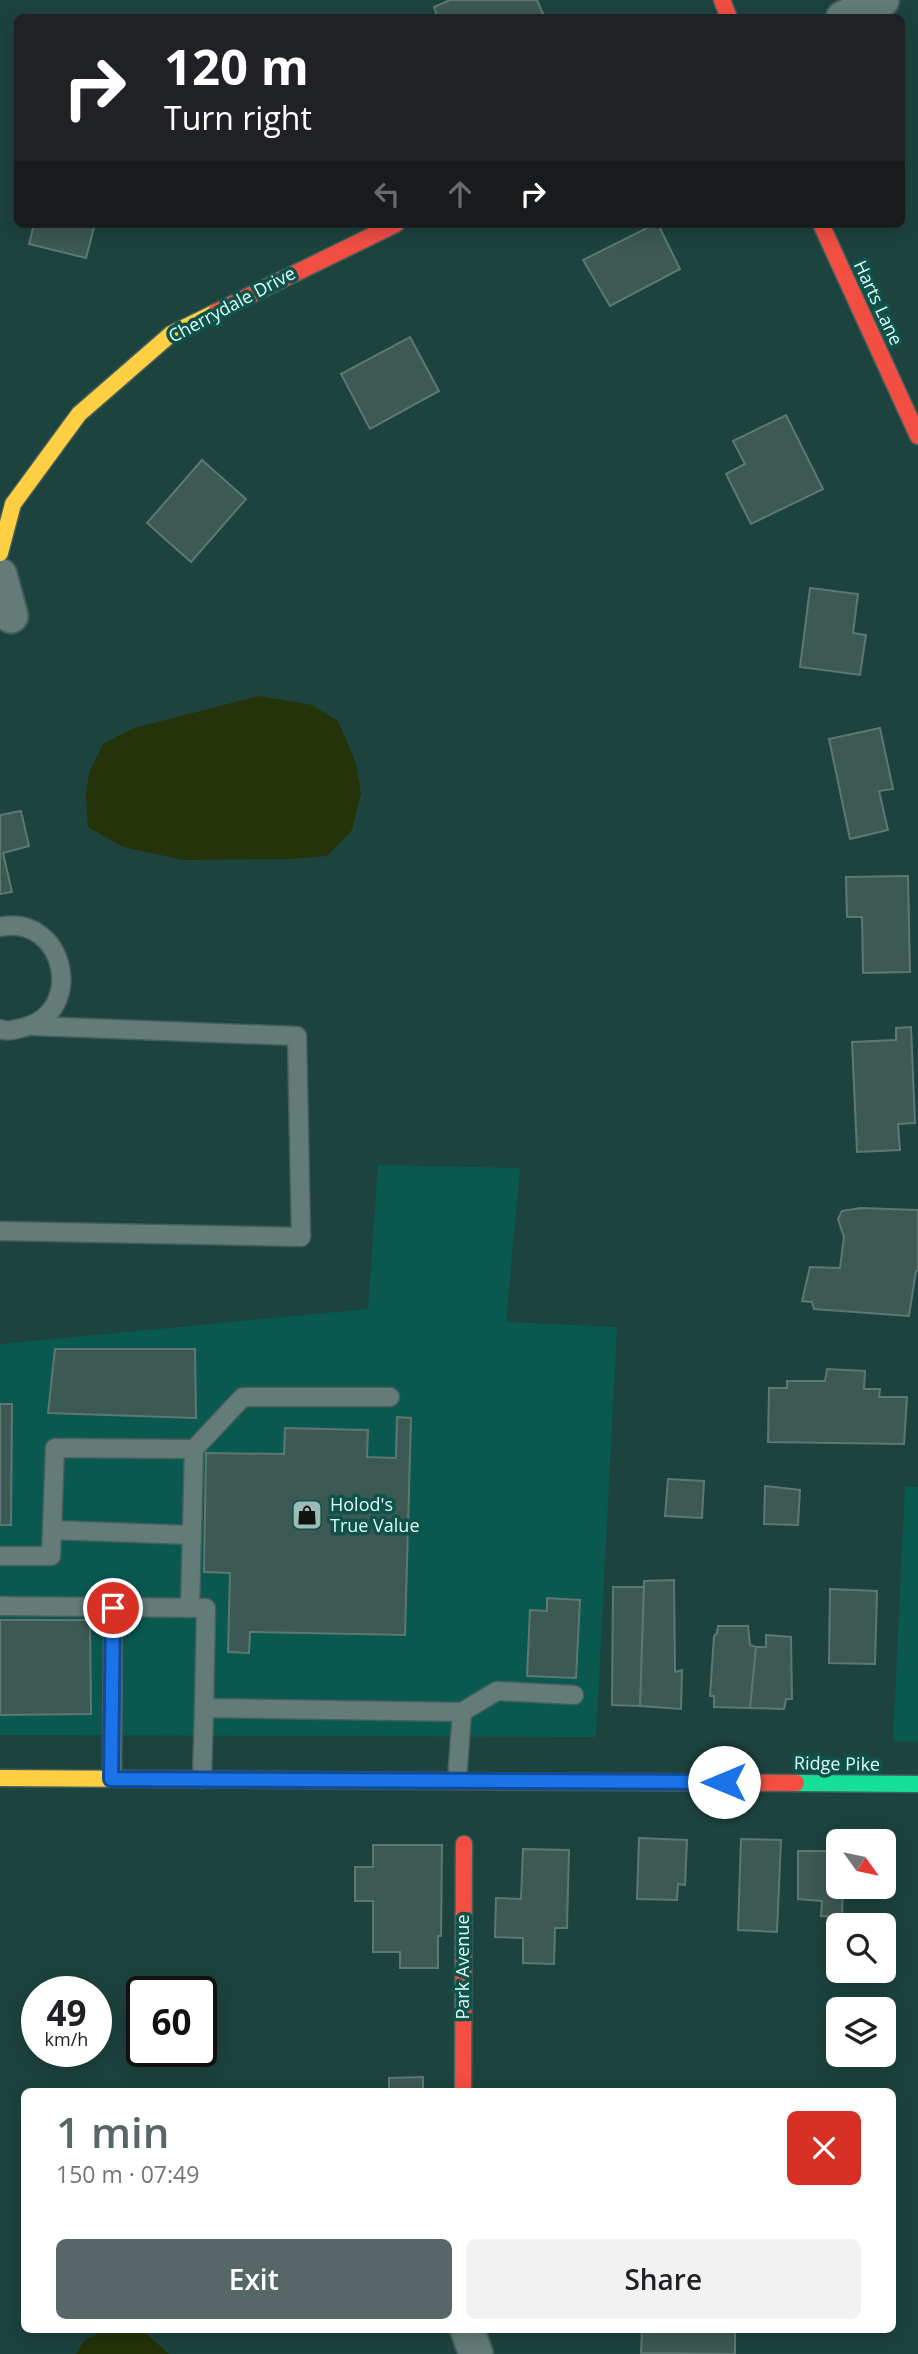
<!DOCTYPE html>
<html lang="en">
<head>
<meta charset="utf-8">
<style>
  body { margin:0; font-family:"Open Sans",sans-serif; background:#f2f2f2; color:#202124; height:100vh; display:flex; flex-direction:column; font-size:26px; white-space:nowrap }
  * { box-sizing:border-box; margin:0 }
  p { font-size:23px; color:#757577 }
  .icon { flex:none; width:38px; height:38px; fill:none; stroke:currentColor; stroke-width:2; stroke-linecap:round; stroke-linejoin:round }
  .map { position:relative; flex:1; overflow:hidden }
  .details { position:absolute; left:21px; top:2088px; width:875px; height:245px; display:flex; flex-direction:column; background:#fff; border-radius:10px; box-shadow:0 4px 18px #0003 }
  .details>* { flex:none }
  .guide { position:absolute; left:14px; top:14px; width:891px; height:214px; border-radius:10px; box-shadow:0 4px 18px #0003; background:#202124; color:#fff; overflow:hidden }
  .needle { width:46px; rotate:123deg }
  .fabs { position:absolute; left:826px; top:1829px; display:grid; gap:14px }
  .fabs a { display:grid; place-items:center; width:70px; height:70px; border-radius:10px; background:#fff; box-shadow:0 4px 18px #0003; font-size:35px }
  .speed { position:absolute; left:21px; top:1976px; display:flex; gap:14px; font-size:35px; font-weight:700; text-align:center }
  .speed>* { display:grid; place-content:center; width:91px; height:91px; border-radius:50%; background:#fff; box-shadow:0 4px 18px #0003; line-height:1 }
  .speed small { font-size:18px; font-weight:400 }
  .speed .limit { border:4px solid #111; border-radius:10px; background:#fff; color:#111 }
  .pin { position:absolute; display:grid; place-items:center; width:60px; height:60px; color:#fff; margin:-30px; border:4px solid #fff; border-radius:50%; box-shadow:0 2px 7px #0007 }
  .me { position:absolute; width:77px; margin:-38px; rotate:270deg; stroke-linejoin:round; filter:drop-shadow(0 0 5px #0008) }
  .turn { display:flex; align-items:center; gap:24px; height:147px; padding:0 35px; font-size:32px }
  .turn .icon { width:91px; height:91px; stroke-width:2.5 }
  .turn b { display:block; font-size:49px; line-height:60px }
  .lanes { display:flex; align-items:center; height:66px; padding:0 35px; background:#0003; justify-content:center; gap:35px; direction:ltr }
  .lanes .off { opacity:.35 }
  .round { display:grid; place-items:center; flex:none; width:74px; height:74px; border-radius:10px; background:#f2f2f2 }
  .overview { display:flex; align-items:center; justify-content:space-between; height:119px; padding:0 35px }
  h1 { font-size:42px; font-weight:600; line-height:52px; color:#576666 }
  .action { display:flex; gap:14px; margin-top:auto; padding:14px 35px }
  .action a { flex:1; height:80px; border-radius:10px; background:#576666; color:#fff; font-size:28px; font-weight:600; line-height:80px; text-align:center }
  .action a+a { background:#f2f2f2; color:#202124 }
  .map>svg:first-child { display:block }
  .built { fill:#095951 }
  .water { fill:#243309 }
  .building { fill:#3d5953; stroke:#5d7871; stroke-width:2 }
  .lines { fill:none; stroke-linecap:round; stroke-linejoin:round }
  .lane-casing { stroke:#435e5b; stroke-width:21 }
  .street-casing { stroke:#435e5b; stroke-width:37 }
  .fast-casing { stroke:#435e5b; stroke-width:19 }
  .slow-casing { stroke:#435e5b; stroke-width:19 }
  .jam-casing { stroke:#435e5b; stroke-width:19 }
  .lane { stroke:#637c78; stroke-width:18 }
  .street { stroke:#637c78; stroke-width:33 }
  .fast { stroke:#16e098; stroke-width:16 }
  .slow { stroke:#ffcf43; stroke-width:16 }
  .jam { stroke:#f24e42; stroke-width:16 }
  .route-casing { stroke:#114b97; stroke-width:18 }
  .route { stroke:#1a73e8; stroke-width:12 }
  .labels { text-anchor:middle; stroke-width:7; stroke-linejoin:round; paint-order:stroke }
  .street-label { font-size:18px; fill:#defcf7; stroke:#0e524a }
  .poi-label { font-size:18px; fill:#defcf7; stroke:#0e524a; text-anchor:start }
</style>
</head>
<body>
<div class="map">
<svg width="918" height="2354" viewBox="0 0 918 2354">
  <rect width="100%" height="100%" fill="#1d433e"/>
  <path class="built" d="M 378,1165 L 520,1168 L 506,1322 L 617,1327 L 596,1737 L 0,1735 L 0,1344 L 368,1309 Z
    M 905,1486 L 918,1487 L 918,1742 L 893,1741 Z"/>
  <path class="water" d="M 259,696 L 312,705 L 338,721 L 356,763 L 361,794 L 352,830 L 327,856 L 290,859 L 184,860 L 123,847 L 88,827 L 86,796 L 89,773 L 103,744 L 134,728 Z
    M 106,2329 L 144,2332 L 169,2354 L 76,2354 L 84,2341 Z"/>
  <path class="building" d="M 450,0 L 537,0 L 545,18 L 438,18 L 434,7 Z
    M 34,224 L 95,224 L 86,258 L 29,244 Z
    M 655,224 L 658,224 L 680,269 L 610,306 L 583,260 Z
    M 410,337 L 439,391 L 370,429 L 341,374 Z
    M 786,415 L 823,489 L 751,524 L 726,474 L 745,464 L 733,441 Z
    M 202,460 L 246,499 L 191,562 L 147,523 Z
    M 810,588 L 858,594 L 853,633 L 866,635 L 860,675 L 800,667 Z
    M 880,728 L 893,789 L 879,791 L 888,830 L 850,839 L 829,739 Z
    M 21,811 L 29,846 L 3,853 L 12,892 L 0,894 L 0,815 Z
    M 908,876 L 910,972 L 863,973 L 862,917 L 847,917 L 846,877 Z
    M 911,1027 L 915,1123 L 898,1124 L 900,1150 L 857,1152 L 852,1042 L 896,1040 L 896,1028 Z
    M 861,1208 L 918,1210 L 918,1270 L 916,1271 L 909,1316 L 814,1309 L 812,1302 L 802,1301 L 810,1267 L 840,1268 L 844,1237 L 838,1219 L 842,1211 Z
    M 55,1349 L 195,1349 L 196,1418 L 48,1413 Z
    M 827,1369 L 865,1371 L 864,1389 L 880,1389 L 879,1397 L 907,1397 L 904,1444 L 768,1442 L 769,1388 L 787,1388 L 787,1381 L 825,1381 Z
    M 0,1404 L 12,1404 L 11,1525 L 0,1525 Z
    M 397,1417 L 411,1418 L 405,1635 L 250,1632 L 249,1653 L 228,1652 L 230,1573 L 204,1572 L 206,1453 L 284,1454 L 285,1428 L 368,1430 L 367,1457 L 396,1458 Z
    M 668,1479 L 704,1481 L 702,1518 L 665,1516 Z
    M 765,1486 L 800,1490 L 798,1525 L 764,1524 Z
    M 674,1580 L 675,1672 L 682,1670 L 681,1709 L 640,1706 L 644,1581 Z
    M 613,1587 L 644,1587 L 640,1706 L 612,1705 Z
    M 830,1589 L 877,1591 L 875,1664 L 829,1663 Z
    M 547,1598 L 580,1600 L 576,1678 L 527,1676 L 530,1610 L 547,1611 Z
    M 0,1620 L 90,1620 L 91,1714 L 0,1715 Z
    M 718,1626 L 748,1626 L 750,1645 L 756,1647 L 750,1708 L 714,1707 L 714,1696 L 710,1696 L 714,1636 L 717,1633 Z
    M 766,1635 L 791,1637 L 792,1699 L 786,1699 L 784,1709 L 750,1708 L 756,1647 L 766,1647 Z
    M 639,1838 L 687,1840 L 685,1885 L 678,1884 L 677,1900 L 637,1899 Z
    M 741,1839 L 781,1840 L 777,1932 L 738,1930 Z
    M 373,1845 L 442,1845 L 441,1936 L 438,1936 L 438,1968 L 400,1968 L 400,1952 L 373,1952 L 373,1901 L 355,1901 L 355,1867 L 373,1867 Z
    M 523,1849 L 569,1850 L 567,1928 L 555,1928 L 554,1964 L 523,1963 L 523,1938 L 495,1937 L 496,1898 L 521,1899 Z
    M 798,1851 L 838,1851 L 838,1886 L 843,1886 L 842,1918 L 821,1916 L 822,1901 L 798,1899 Z
    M 423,2077 L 423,2091 L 389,2091 L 389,2078 Z
    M 642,2329 L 735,2329 L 735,2354 L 641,2353 Z"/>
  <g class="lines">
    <g class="lane-casing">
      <path id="lane" d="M 0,927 C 66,913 87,1015 21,1028 C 13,1030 8,1032 0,1029
        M 0,1231 L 301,1237 L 297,1036 L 34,1026
        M 194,1449 L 243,1397 L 390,1397
        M 52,1530 L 192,1535
        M 0,1556 L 51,1556 L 55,1448 L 194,1449 L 190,1608
        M 0,1606 L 206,1608 L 204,1708 L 462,1712 L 497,1691 L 574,1695
        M 112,1778 L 113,1608
        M 202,1779 L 204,1708
        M 457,1780 L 462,1712"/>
    </g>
    <g class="street-casing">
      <path id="street" d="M 843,18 L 882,0
        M 0,575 L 11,616
        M 467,2329 L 476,2354"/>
    </g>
    <g class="fast-casing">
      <path id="fast" d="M 796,1783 L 918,1784"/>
    </g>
    <g class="slow-casing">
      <path id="slow" d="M 0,553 L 13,504 L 79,414 L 171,334 L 216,312
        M 0,1778 L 435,1781"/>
    </g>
    <g class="jam-casing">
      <path id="jam" d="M 722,0 L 729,18
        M 821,224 L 918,436
        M 216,312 L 396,224
        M 435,1781 L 796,1783
        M 463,2091 L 464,1844"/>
    </g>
    <use href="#lane" class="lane"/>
    <use href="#street" class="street"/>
    <use href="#fast" class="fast"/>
    <use href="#slow" class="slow"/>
    <use href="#jam" class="jam"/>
  </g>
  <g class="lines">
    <g class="route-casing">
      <path id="route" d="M 113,1608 L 111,1779 L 724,1782"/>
    </g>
    <use href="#route" class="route"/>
  </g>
  <defs>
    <g id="shop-square" transform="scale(1.575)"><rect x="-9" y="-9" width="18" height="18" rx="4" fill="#9abbb6" stroke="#0e524a"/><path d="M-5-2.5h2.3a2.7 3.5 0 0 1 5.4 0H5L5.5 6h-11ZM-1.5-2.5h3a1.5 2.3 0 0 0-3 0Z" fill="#111"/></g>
  </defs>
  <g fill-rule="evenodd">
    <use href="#shop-square" x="307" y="1515"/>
  </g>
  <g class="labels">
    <g class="street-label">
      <text transform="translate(878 303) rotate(65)" y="6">Harts Lane</text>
      <text transform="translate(232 305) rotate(-28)" y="6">Cherrydale Drive</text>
      <text transform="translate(837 1764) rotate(1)" y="6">Ridge Pike</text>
      <text transform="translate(463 1967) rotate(-90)" y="6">Park Avenue</text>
    </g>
    <g class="poi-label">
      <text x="330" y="1511">Holod's<tspan x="330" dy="21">True Value</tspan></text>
    </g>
  </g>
</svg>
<div class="fabs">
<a><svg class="needle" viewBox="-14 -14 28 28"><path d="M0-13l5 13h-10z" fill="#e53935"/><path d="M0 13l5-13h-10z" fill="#757577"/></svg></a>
<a><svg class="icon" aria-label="search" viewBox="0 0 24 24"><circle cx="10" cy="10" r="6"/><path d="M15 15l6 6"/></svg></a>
<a><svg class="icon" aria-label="layers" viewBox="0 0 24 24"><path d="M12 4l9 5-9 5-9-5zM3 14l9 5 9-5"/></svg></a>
</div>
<div class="speed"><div>49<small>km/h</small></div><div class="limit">60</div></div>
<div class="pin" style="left:113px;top:1608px;background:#d93025"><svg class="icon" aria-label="arrive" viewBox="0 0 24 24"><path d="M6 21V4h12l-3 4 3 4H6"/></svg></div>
<svg class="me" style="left:724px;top:1782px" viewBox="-20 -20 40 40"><circle r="19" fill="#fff"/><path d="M0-13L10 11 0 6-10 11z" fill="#1a73e8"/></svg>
<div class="guide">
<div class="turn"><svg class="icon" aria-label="right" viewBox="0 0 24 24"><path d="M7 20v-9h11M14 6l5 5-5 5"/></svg><div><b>120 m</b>Turn right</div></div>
<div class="lanes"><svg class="icon off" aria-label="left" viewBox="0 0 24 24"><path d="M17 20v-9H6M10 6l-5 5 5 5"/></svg><svg class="icon off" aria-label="ahead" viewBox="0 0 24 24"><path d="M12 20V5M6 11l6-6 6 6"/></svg><svg class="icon" aria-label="right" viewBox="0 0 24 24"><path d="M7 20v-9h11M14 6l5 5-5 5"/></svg></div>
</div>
<section class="details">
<div class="overview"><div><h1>1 min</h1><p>150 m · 07:49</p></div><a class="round" style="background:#d93025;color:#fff"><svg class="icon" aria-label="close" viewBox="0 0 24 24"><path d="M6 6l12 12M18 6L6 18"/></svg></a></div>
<div class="action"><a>Exit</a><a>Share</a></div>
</section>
</div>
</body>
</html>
